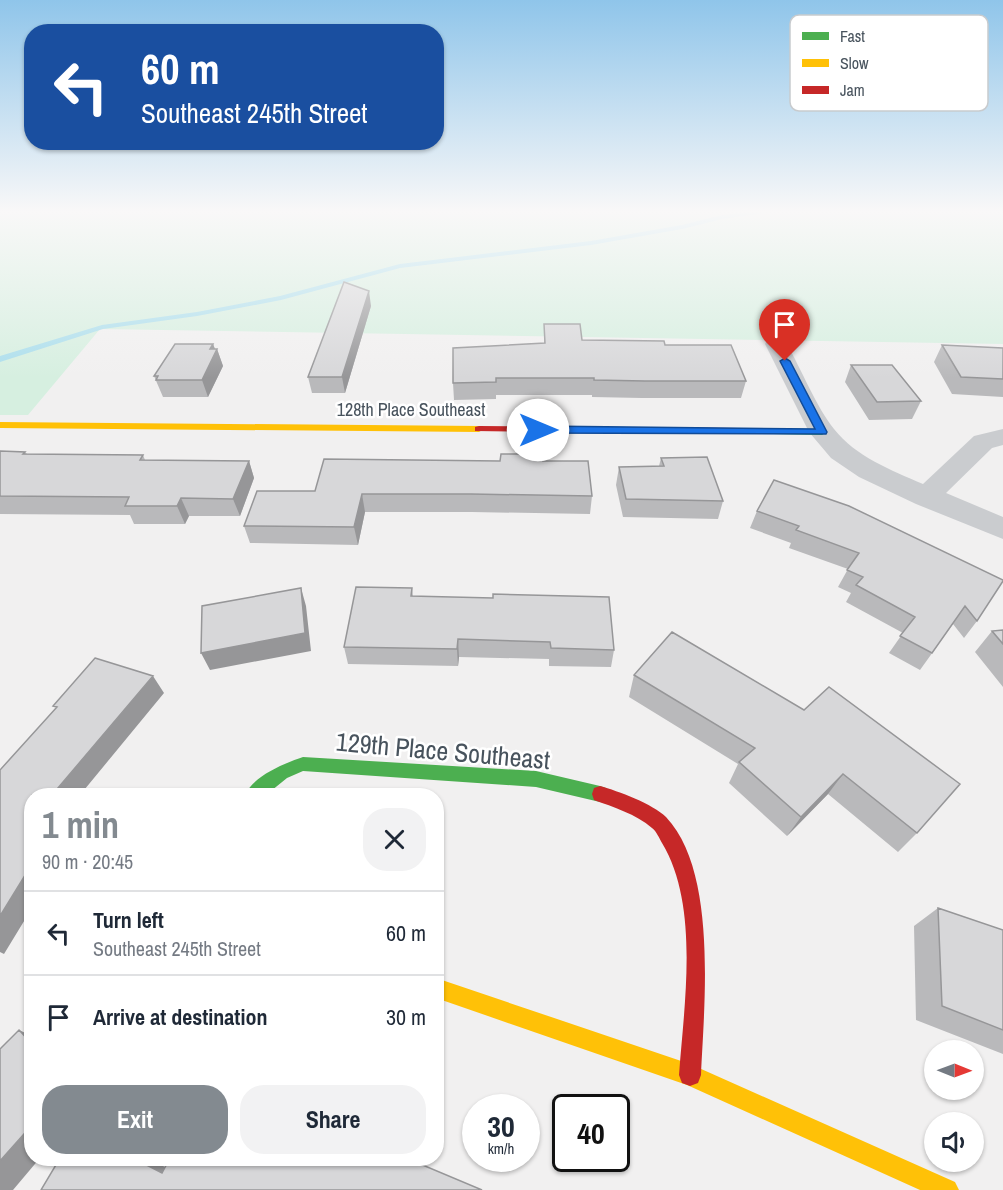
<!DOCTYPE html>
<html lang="en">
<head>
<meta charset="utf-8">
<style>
  body { margin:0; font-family:"Archivo Narrow",sans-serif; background:#f2f2f3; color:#1f2937; height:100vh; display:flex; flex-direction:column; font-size:22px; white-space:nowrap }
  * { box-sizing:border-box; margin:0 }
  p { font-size:20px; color:#747a83 }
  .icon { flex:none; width:33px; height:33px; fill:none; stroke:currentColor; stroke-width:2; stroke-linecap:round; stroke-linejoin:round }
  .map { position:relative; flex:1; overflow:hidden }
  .sheet { position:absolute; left:24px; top:788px; width:420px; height:378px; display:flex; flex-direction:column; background:#fff; border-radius:24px; box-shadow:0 2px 4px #0004 }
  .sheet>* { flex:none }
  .guide { position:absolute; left:24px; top:24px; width:420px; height:126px; border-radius:24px; box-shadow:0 2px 4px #0004; background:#1a4fa0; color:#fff; overflow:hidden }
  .needle { width:39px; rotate:91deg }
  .buttons { position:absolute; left:924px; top:1040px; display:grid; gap:12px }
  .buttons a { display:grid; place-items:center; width:60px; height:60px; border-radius:50%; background:#fff; box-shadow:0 2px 4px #0004; font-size:30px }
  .speed { position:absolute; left:462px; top:1094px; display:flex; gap:12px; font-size:30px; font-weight:700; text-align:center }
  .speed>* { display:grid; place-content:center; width:78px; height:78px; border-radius:50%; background:#fff; box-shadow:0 2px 4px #0004; line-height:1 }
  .speed small { font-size:15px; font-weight:400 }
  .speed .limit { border:3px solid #111; border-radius:9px; background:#fff; color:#111 }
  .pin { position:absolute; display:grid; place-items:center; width:51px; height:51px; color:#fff; margin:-62px -26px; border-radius:50% 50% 50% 0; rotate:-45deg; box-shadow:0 0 6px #0007 }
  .pin .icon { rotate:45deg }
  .me { position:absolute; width:66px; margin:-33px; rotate:90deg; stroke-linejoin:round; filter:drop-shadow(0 0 4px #0008) }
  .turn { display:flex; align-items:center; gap:21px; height:126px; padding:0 18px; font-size:27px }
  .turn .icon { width:78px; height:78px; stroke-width:2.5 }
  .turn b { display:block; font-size:42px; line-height:51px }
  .round { display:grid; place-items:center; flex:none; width:63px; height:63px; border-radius:24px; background:#f2f2f3 }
  .overview { display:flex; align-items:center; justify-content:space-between; height:102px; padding:0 18px }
  h1 { font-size:36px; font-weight:800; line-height:45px; color:#838a90 }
  .button { display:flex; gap:12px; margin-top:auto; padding:12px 18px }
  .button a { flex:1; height:69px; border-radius:24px; background:#838a90; color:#fff; font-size:24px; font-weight:800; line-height:69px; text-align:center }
  .button a+a { background:#f2f2f3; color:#1f2937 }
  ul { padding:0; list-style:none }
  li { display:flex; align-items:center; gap:18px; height:84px; padding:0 18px; border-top:2px solid #e0e1e3 }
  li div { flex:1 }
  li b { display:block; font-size:22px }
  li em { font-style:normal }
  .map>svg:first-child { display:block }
  .green { fill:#d6efe0 }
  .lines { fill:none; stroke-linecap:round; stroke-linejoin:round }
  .stream { fill:#abdeec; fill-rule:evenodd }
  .street { fill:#cacccf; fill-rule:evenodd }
  .fast { fill:#4caf50; fill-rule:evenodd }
  .slow { fill:#ffc107; fill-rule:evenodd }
  .jam { fill:#c62828; fill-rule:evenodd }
  .wall { fill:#b9b9bb }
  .shaded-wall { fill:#969698 }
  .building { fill:#d7d7d9; stroke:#969698; stroke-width:1.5 }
  .route { fill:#1a73e8; stroke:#114b97; stroke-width:1.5 }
  .labels { text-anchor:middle; stroke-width:5; stroke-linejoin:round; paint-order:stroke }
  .far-street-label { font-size:18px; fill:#48535d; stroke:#fff }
  .near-street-label { font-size:26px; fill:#48535d; stroke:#fff }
  .key { fill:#fff; stroke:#c8cbce; stroke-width:1.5 }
  .key-label { font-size:16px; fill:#48535d }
</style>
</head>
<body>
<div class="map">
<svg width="1003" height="1190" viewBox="0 0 1003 1190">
  <rect width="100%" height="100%" fill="#f1f0f0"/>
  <path class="green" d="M 0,212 L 1003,212 L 1003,344 L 100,329 L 28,415 L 0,415 Z"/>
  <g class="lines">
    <path class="stream" d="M 754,212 L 773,212 L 722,219 L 682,229 L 591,245 L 400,268 L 281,300 L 197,316 L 103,329 L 0,362 L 0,356 L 102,325 L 197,312 L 280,296 L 400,264 L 591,241 L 682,225 L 722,215 Z"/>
    <path class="street" d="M 776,337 L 784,339 L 787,344 C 801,369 817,408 834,429 C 856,457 891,470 923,484 L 974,436 L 1003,429 L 1003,445 L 992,448 L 946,493 L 1003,517 L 1003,539 L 916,504 L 859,477 L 831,458 L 809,432 L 765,344 L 768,339 Z"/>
    <path class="fast" d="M 737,428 L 822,429 L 827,432 L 822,435 L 733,433 L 732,431 Z
      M 303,757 L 536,771 L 600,786 L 606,788 L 608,794 L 606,800 L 600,802 L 536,787 L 303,771 L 287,778 L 266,795 L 245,795 C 253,776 285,763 303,757 Z"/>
    <path class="slow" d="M 0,422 L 479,426 L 484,429 L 479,432 L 0,428 Z
      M 436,978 L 690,1064 L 955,1182 L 959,1190 L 920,1190 L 687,1085 L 436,998 Z"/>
    <path class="jam" d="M 479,426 L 737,428 L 742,431 L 737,434 L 475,431 L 475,427 Z
      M 600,786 C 618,791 653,804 666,817 C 718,872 704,1005 701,1075 L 698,1083 L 690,1086 L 682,1083 L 679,1075 C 684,1005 700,906 662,843 C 659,838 657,832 652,828 C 636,814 613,807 594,800 L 592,794 L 594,788 Z"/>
  </g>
  <path class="wall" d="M 371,306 L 345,393 L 312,393 L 308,377 Z
    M 544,324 L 582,340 L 665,345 L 746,381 L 741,398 L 642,398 L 592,397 L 592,395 L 496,395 L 496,399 L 454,400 L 453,383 L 544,344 Z
    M 213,344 L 215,349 L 217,349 L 223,366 L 208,397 L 163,397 L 154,376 Z
    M 942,345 L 1003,348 L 1003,397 L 952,394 L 934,362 Z
    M 851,365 L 921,401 L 912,419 L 869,420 L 845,382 Z
    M 0,451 L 25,452 L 27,454 L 143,455 L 145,460 L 249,461 L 254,478 L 240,516 L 189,516 L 185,524 L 134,524 L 130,515 L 0,514 Z
    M 661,458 L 723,501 L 718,519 L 623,517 L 616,485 L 619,467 L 659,466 Z
    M 543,461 L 592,496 L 590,514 L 472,512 L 365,512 L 358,545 L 250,543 L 244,526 L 315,491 Z
    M 757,511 L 1003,580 L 977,621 L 964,638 L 953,624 L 920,670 L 889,653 L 903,633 L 846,602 L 851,593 L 838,587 L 848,569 L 789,548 L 791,543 L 750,528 Z
    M 412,588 L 413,596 L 614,650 L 611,667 L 549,666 L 549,659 L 459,657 L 458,666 L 348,664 L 344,647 Z
    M 1003,630 L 1003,687 L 975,652 L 992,631 Z
    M 672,632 L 917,833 L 898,852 L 828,794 L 787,836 L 729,783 L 738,764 L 629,697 L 634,675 Z
    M 938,908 L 1003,930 L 1003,1054 L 916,1020 L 914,926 Z"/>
  <path class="shaded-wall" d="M 369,291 L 371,306 L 345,393 L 342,377 Z
    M 213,344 L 216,352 L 217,349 L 223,366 L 208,397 L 202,380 L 210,349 Z
    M 249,461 L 254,478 L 240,516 L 233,499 Z
    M 362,494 L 365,512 L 358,545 L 354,527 Z
    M 181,498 L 189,516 L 185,524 L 177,506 Z
    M 301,588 L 306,606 L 311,651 L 210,670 L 201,653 Z
    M 458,639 L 459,657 L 458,666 L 457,649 Z
    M 153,676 L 164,693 L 80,795 L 52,795 Z
    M 843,774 L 828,794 L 787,836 L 801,817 Z
    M 32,864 L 32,908 L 4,954 L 0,952 L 0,916 Z
    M 19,1030 L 32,1036 L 32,1044 Z
    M 32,1125 L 32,1158 L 40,1158 L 13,1190 L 0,1190 L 0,1161 Z
    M 133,1158 L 148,1158 L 184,1177 L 162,1173 Z"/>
  <path class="building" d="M 344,282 L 369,291 L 342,377 L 308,377 Z
    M 544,324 L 580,324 L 582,340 L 664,341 L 665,345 L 731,345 L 746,381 L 645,381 L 594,380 L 594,378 L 496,378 L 496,382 L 453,383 L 453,348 L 545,343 Z
    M 175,344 L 213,344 L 210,349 L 217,349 L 202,380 L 156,380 L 158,376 L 154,376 Z
    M 942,345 L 1003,348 L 1003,379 L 961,377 Z
    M 851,365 L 892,365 L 921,401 L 877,402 Z
    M 0,451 L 25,452 L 23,454 L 143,455 L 140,460 L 249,461 L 233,499 L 181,498 L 177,506 L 125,506 L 129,497 L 0,496 Z
    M 501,454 L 543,454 L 543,461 L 588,461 L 592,496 L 471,494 L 362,494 L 354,527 L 244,526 L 257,491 L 315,491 L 324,459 L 500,461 Z
    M 707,457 L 723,501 L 626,499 L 619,467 L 664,466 L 661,458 Z
    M 774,480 L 849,506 L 1003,580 L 1003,581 L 977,621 L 965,606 L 932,653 L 900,636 L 915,617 L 856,585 L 863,577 L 847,570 L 859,553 L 796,530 L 799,526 L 757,511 Z
    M 356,587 L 412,588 L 411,596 L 493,598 L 493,594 L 609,597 L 614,650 L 551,648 L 550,642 L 458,639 L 457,649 L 344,647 Z
    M 301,588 L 305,633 L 201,653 L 202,606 Z
    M 1003,630 L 1003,644 L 992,631 Z
    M 672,632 L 804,710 L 829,687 L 960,784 L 917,833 L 843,774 L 801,817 L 739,762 L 755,748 L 634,675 Z
    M 95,658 L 153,676 L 52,795 L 32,795 L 32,864 L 0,916 L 0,770 L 57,707 L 53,706 Z
    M 938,908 L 1003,930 L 1003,1030 L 942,1006 Z
    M 19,1030 L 32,1044 L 32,1125 L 0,1161 L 0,1049 Z
    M 60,1158 L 133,1158 L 162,1173 L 170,1158 L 406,1158 L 482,1190 L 41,1190 Z"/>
  <linearGradient id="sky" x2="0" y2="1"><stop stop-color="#8fc5ea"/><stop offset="0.56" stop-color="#f9f8f8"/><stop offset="1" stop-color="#f9f8f8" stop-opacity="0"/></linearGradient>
  <rect width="1003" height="378" fill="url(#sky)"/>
  <path class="route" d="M 785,358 L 790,361 L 827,432 L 826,434 L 538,433 L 533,430 L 538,426 L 815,429 L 780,361 Z"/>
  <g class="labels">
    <g class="far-street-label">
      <text x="411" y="416">128th Place Southeast</text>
    </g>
    <g class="near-street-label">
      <text transform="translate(443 751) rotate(5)" y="9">129th Place Southeast</text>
    </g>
  </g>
  <rect x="790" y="15" width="198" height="96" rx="9" class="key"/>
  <rect x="802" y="32" width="27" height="8" fill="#4caf50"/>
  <rect x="802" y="59" width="27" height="8" fill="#ffc107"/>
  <rect x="802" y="86" width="27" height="8" fill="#c62828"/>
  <g class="key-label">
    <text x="840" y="42">Fast</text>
    <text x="840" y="69">Slow</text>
    <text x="840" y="96">Jam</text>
  </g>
</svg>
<div class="buttons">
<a><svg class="needle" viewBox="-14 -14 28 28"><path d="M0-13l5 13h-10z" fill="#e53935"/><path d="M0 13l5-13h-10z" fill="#747a83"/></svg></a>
<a><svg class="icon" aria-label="sound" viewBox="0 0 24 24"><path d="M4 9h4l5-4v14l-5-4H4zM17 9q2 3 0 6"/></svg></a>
</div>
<div class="speed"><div>30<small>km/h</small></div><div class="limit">40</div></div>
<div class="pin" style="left:785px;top:361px;background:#d93025"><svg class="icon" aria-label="arrive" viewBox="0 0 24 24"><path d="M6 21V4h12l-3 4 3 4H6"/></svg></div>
<svg class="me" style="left:538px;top:430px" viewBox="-20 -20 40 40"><circle r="19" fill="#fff"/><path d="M0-13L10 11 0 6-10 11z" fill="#1a73e8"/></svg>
<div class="guide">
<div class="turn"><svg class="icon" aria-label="left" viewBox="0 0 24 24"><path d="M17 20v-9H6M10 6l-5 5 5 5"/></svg><div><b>60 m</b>Southeast 245th Street</div></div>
</div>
<section class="sheet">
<div class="overview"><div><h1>1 min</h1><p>90 m · 20:45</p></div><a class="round"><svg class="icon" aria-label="close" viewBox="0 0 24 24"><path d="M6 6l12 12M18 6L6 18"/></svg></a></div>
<ul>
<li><svg class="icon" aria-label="left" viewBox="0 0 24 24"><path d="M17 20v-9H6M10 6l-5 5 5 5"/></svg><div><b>Turn left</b><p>Southeast 245th Street</p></div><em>60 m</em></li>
<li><svg class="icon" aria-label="arrive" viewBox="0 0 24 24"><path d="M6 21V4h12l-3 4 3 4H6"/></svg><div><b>Arrive at destination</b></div><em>30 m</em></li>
</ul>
<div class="button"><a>Exit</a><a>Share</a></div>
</section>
</div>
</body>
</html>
